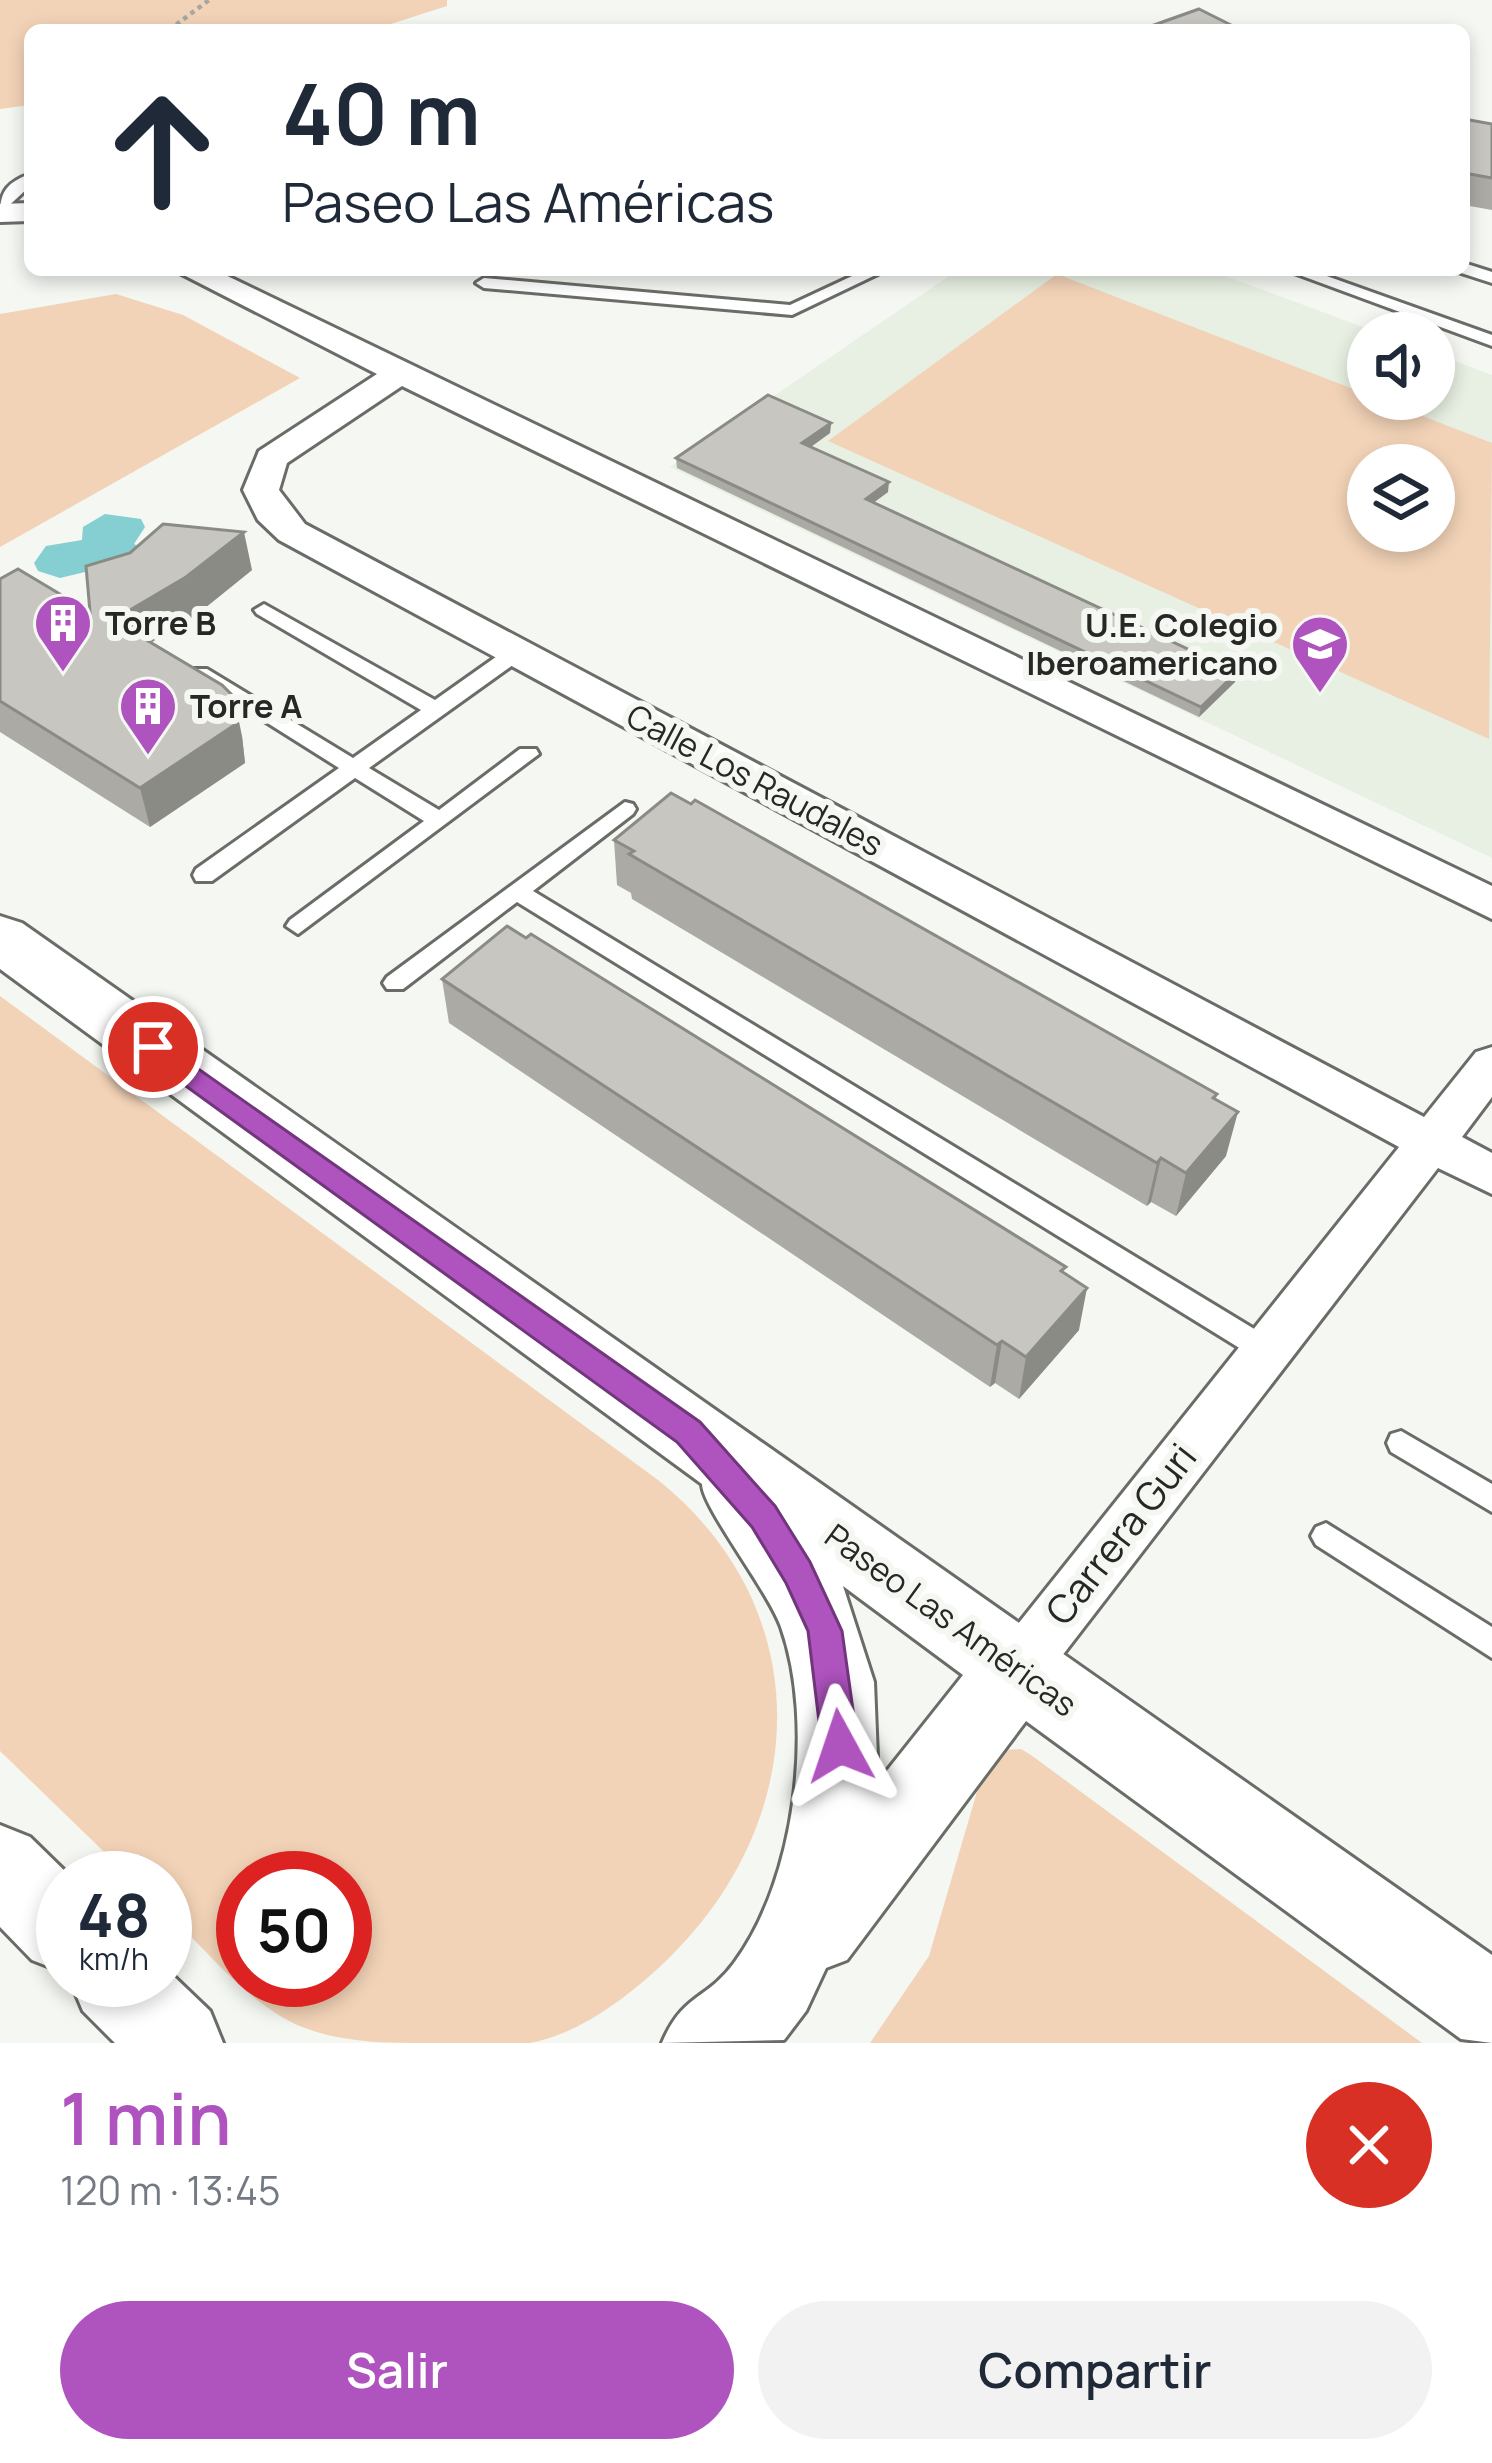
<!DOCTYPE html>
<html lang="es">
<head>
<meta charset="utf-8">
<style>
  body { margin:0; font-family:Manrope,sans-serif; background:#f2f2f3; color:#1f2937; height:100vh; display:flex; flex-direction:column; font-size:45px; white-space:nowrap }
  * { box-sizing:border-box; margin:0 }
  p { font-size:39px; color:#747a83 }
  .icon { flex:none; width:66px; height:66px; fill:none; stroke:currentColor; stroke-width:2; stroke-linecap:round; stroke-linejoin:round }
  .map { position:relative; height:2043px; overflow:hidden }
  .side { display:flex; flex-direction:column; background:#fff; flex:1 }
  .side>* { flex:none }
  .guide { position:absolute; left:24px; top:24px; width:1446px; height:252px; border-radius:18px; box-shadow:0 6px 18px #0003; background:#fff; color:#1f2937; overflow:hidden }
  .controls { position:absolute; left:1347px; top:312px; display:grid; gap:24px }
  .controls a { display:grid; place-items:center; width:108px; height:108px; border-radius:50%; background:#fff; box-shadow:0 6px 18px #0003; font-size:60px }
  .speed { position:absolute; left:36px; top:1851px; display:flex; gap:24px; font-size:60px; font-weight:700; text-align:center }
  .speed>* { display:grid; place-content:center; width:156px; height:156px; border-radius:50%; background:#fff; box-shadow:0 6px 18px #0003; line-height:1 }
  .speed small { font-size:30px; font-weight:400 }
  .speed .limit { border:18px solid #d22; background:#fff; color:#111 }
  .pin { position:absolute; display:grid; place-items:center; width:102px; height:102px; color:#fff; margin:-51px; border:6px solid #fff; border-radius:50%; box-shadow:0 3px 12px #0007 }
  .me { position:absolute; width:132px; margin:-66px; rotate:355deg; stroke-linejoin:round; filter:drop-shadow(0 0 9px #0008) }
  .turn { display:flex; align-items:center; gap:42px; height:252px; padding:0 60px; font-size:54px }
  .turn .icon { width:156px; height:156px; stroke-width:2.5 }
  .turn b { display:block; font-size:84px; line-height:102px }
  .round { display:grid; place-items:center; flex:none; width:126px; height:126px; border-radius:63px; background:#f2f2f3 }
  .head { display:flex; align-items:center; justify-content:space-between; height:204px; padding:0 60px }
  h1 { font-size:72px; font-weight:600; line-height:90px; color:#af53bf }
  .button { display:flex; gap:24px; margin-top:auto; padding:24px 60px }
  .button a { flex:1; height:138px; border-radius:72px; background:#af53bf; color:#fff; font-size:48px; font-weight:600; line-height:138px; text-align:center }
  .button a+a { background:#f2f2f3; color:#1f2937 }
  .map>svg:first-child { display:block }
  .built { fill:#e8f0e3; fill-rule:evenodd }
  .green { fill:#f2d3b7; fill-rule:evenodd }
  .water { fill:#85ced2 }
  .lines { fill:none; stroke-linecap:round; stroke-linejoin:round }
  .lane-casing { stroke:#696c67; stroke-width:6 }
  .street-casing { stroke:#696c67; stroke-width:6 }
  .secondary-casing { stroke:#696c67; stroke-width:6 }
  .path { stroke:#a5a7a3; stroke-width:4.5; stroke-dasharray:4.5 4.5; stroke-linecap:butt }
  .lane { fill:#fff; fill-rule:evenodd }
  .street { fill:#fff; fill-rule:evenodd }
  .secondary { fill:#fff; fill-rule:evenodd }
  .wall { fill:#abaaa5 }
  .shaded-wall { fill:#8b8b86 }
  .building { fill:#c7c6c0; stroke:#8b8b86; stroke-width:3 }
  .route { fill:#af53bf; stroke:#72367c; stroke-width:3 }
  .labels { text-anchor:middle; stroke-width:12; stroke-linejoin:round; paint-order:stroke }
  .poi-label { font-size:33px; font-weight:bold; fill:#272826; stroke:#f4f7f2; text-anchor:start }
  .street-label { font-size:33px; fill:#272826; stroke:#f4f7f2 }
  .near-street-label { font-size:39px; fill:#272826; stroke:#f4f7f2 }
</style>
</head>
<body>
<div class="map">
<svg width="1492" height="2043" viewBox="0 0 1492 2043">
  <rect width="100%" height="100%" fill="#f4f7f2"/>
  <path class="built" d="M 958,270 L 1209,270 L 1379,333 L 1368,333 L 1368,399 L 1434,399 L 1434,353 L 1492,375 L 1492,858 L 670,467 ZM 1368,465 L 1434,465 L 1434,531 L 1368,531 Z"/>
  <path class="green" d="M 0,0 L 447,0 L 447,6 L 372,30 L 30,30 L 30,105 L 0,109 Z
    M 1057,274 L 1492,443 L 1489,739 L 828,441 ZM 1434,465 L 1434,531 L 1368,531 L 1368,465 Z
    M 116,294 L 183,315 L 300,378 L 0,547 L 0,314 Z
    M 0,996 L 658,1480 C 818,1608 812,1818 669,1958 C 633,1993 581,2034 530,2043 C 498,2043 461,2043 429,2043 C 383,2043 338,2043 295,2024 C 245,2000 205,1949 165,1910 L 165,1878 L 131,1878 L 0,1751 ZM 345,1878 L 345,1980 L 243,1980 L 243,1878 Z
    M 1021,1749 L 1031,1755 L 1422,2043 L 870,2043 L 929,1956 L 983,1771 L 1003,1750 Z"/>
  <path class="water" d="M 105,514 L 141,519 L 145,527 L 134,544 L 144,550 L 95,579 L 85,572 L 60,578 L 38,571 L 34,563 L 46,546 L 82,540 L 83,527 Z"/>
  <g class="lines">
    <g class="lane-casing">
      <path id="lane" d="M 30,174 L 30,186 L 0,214 C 0,191 8,182 30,174 Z
        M 1464,263 L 1492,272 L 1492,283 L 1458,272 L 1464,270 Z
        M 865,270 L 886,270 L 792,315 L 484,288 L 476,283 L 484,278 L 790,305 Z
        M 1286,270 L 1310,270 L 1492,335 L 1492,346 Z
        M 264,604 L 435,700 L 510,647 L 524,647 L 524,657 L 369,768 L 439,810 L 520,749 L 536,749 L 539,754 L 298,934 L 286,926 L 290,920 L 424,821 L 355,778 L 212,881 L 196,881 L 193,875 L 196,869 L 339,768 L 190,674 L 193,669 L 207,669 L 353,758 L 421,710 L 257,614 L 254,610 Z
        M 625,802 L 633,804 L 636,809 L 633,814 L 533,891 L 1274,1341 L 1278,1349 L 1274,1357 L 1264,1360 L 1254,1357 L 517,902 L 403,989 L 387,989 L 383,983 L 387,977 Z
        M 1401,1431 L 1492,1484 L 1492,1512 L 1391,1452 L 1387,1443 L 1391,1434 Z
        M 1326,1523 L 1492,1627 L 1492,1658 L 1316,1545 L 1311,1536 L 1316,1527 Z"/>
    </g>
    <g class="street-casing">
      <path id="street" d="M 30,203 L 30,221 L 0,222 L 0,204 Z
        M 174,270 L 215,270 L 1492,886 L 1492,919 L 402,386 L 287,463 L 279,490 L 305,524 L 1424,1117 L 1476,1052 L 1492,1047 L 1492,1097 L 1462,1137 L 1492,1153 L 1492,1194 L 1438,1168 L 1038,1687 L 1018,1695 L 998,1687 L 990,1668 L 998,1649 L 1399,1147 L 279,540 L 258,520 L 243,490 L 259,451 L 377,374 Z"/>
    </g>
    <g class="secondary-casing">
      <path id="secondary" d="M 0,916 L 22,923 L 1492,1955 L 1492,2043 L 1461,2039 L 1026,1721 L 847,1960 L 826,1968 L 806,2011 L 784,2040 L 662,2043 C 683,1993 706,2001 734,1963 C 796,1880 815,1723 781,1627 C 767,1589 702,1507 702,1484 L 0,969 ZM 843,1586 L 963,1675 L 878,1782 L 874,1682 Z
        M 0,1825 L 30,1837 L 72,1878 L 63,1878 L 63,1972 L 32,1960 L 0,1927 Z
        M 165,1968 L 210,2011 L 223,2043 L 115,2043 L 83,2011 L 70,1980 L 165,1980 Z"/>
    </g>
    <path class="path" d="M 169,30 L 209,0"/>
    <use href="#lane" class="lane"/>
    <use href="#street" class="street"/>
    <use href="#secondary" class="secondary"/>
  </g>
  <path class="wall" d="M 1464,119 L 1492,124 L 1492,210 L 1464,205 Z
    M 831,423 L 830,433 L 811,447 L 888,492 L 873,503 L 1235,682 L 1199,717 L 677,468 L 676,458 Z
    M 130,553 L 252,570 L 195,616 L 151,642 L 242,736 L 245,763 L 150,827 L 0,732 L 0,579 L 90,612 Z
    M 614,840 L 1217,1094 L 1216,1099 L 1226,1156 L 1176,1216 L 1151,1202 L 1147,1206 L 632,899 L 631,893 L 617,885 Z
    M 442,979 L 1065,1274 L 1079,1330 L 1019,1399 L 995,1383 L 990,1387 L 449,1023 Z"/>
  <path class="shaded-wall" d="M 831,423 L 830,433 L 802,453 L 802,443 Z
    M 889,482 L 888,492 L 865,509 L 866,499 Z
    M 244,532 L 252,570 L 195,616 L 124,659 L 113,620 Z
    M 1237,672 L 1235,682 L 1199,717 L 1201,707 Z
    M 234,697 L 242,736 L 245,763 L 150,827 L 140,788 Z
    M 1238,1112 L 1226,1156 L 1176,1216 L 1186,1173 Z
    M 1161,1158 L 1151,1202 L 1147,1206 L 1157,1163 Z
    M 1087,1288 L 1079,1330 L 1019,1399 L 1026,1357 Z
    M 1002,1341 L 995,1383 L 990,1387 L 997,1345 Z"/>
  <path class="building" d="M 1199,9 L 1241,30 L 1140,30 Z
    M 1464,119 L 1492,124 L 1492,178 L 1464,173 Z
    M 768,395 L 831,423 L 802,443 L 889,482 L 866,499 L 1237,672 L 1201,707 L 676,458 Z
    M 163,524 L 244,532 L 186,577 L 113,620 L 222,685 L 234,697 L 236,724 L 140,788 L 0,701 L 0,579 L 18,569 L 90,612 L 86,566 L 130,553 Z
    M 671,793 L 691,804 L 695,800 L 1217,1094 L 1213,1098 L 1238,1112 L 1186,1173 L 1161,1158 L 1157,1163 L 629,854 L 634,851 L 614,840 Z
    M 507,926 L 526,938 L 531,934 L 1066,1267 L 1061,1271 L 1087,1288 L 1026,1357 L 1002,1341 L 997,1345 L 442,979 Z"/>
  <path class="route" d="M 153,1037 L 700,1422 L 775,1506 L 810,1562 L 842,1631 L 858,1746 L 853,1758 L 840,1763 L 827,1758 L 822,1746 L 808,1631 L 786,1583 L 752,1527 L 677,1442 L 143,1055 L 143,1040 Z"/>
  <defs>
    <g id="building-pin" transform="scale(3)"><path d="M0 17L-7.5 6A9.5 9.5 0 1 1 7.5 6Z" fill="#af53bf" stroke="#f4f7f2"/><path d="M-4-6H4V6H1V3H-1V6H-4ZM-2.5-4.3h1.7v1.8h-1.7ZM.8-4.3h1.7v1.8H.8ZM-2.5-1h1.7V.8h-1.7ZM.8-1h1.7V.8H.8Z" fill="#fff"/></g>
    <g id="school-pin" transform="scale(3)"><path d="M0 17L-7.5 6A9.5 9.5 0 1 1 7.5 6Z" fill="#af53bf" stroke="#f4f7f2"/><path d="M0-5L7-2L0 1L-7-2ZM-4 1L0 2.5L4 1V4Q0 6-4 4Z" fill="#fff"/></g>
  </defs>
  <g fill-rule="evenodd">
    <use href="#building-pin" x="63" y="623"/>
    <use href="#school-pin" x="1320" y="644"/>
    <use href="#building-pin" x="148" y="706"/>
  </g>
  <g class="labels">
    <g class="poi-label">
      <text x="105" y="635">Torre B</text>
      <text x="1278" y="637" text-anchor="end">U.E. Colegio<tspan x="1278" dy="38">Iberoamericano</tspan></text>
      <text x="190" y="718">Torre A</text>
    </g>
    <g class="street-label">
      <text transform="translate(755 780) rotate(28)" y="12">Calle Los Raudales</text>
      <text transform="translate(951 1620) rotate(36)" y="12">Paseo Las Américas</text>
    </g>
    <g class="near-street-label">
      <text transform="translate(1121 1534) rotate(-52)" y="14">Carrera Guri</text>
    </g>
  </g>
</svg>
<div class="controls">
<a><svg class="icon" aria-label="sound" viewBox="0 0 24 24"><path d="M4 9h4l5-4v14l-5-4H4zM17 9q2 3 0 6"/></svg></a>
<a><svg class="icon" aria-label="layers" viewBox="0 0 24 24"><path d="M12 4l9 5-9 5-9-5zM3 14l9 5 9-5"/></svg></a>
</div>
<div class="speed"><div>48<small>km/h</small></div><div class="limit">50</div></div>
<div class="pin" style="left:153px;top:1047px;background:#d93025"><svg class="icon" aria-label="arrive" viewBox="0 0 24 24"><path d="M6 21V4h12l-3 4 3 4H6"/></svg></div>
<svg class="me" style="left:840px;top:1746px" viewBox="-20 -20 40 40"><path d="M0-17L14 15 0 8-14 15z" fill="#af53bf" stroke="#fff" stroke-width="4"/></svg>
<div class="guide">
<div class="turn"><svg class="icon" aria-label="ahead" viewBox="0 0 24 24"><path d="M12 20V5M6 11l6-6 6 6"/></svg><div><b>40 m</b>Paseo Las Américas</div></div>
</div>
</div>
<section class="side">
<div class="head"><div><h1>1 min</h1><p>120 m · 13:45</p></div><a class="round" style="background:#d93025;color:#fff"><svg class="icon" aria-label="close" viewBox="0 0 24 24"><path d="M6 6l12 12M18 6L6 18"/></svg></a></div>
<div class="button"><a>Salir</a><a>Compartir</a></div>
</section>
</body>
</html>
